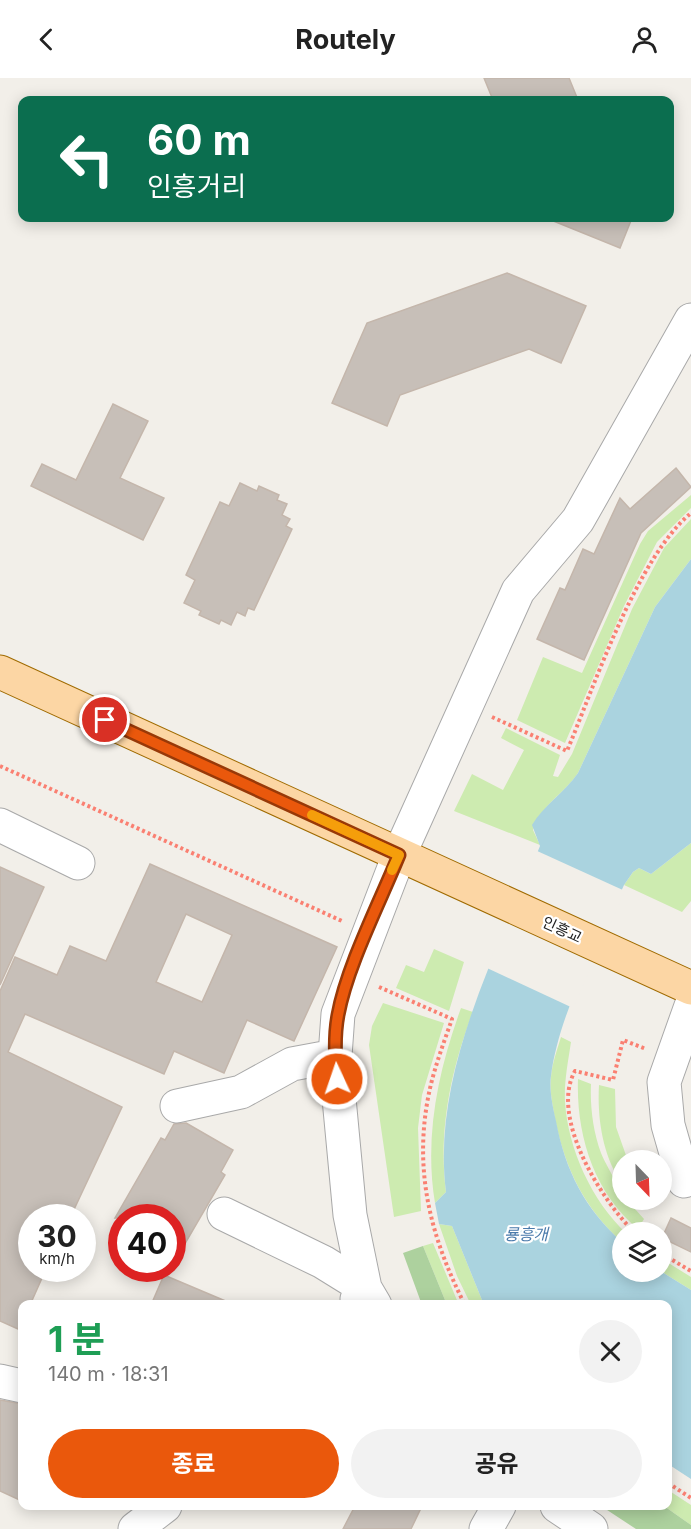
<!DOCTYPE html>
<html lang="ko">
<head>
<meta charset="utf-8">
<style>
  body { margin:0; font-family:Inter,"Noto Sans KR",sans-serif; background:#f2f2f2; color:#222; height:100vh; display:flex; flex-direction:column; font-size:22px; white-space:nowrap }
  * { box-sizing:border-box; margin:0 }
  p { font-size:20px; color:#767676 }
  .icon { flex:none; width:33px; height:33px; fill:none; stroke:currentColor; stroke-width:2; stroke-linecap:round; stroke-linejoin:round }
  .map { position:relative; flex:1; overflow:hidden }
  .details { position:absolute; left:18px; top:1222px; width:654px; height:210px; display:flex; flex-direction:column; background:#fff; border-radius:12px; box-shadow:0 3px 15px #0003 }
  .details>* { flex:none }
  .banner { position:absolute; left:18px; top:18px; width:656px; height:126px; border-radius:12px; box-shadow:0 3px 15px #0003; background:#0b6e4f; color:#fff; overflow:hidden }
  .needle { width:39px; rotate:157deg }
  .controls { position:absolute; left:612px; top:1072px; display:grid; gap:12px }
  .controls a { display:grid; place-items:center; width:60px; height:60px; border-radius:50%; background:#fff; box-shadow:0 3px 15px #0003; font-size:30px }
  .speed { position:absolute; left:18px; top:1126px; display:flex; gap:12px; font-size:30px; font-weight:700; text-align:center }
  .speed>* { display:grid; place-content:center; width:78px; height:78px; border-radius:50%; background:#fff; box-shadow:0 3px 15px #0003; line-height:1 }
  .speed small { font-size:15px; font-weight:400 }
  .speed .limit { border:9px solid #d22; background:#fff; color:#111 }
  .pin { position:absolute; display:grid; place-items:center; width:51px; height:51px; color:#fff; margin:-26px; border:3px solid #fff; border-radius:50%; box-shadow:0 2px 6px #0007 }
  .me { position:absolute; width:66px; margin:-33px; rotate:357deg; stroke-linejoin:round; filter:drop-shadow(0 0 4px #0008) }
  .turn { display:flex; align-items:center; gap:21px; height:126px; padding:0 30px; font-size:27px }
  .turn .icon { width:78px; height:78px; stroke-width:2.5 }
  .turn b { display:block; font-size:42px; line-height:51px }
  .round { display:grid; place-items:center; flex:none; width:63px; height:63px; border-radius:32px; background:#f2f2f2 }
  .summary { display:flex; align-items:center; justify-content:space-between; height:102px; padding:0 30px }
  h1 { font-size:36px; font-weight:700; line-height:45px; color:#1e9e55 }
  .action { display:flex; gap:12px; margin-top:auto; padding:12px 30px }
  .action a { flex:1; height:69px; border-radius:36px; background:#ea580c; color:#fff; font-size:24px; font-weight:700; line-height:69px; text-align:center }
  .action a+a { background:#f2f2f2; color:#222 }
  header { display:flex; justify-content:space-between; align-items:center; height:78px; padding:0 30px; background:#fff; font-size:27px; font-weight:700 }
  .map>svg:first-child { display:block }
  .grass { fill:#cdebb0 }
  .forest { fill:#add19e }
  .water { fill:#aad3df }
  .pier { fill:#f2efe9 }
  .building { fill:#c7bfb8; stroke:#c4b6ab; stroke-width:1.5; fill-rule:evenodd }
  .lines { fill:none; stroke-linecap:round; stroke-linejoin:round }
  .minor-casing { stroke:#a9a9a9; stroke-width:35 }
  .major-casing { stroke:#a06b00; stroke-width:35 }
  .path { stroke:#fa8072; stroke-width:4; stroke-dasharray:3 3; stroke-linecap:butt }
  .minor { stroke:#fff; stroke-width:33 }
  .major { stroke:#fcd6a4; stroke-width:33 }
  .route-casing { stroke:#983908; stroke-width:15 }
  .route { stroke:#ea580c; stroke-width:10 }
  .slow { stroke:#f59e0b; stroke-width:10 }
  .labels { text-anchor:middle; stroke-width:4.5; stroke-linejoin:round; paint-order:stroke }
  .street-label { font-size:15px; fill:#222; stroke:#fff }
  .water-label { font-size:16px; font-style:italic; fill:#4a7aab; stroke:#fff }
</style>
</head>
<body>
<header><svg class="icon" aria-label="back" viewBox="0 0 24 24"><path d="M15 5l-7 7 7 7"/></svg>Routely<svg class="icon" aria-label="person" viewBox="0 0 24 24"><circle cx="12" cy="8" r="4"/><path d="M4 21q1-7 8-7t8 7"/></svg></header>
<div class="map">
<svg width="691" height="1451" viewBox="0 0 691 1451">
  <rect width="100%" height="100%" fill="#f2efe9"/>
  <path class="grass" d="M 691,417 L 691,430 L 657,464 L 624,528 L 565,665 L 517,642 L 543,579 L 582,595 L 640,466 L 648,453 Z
    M 691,441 L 691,481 L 655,529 L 578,695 C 564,716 541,727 533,752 L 540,767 L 454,733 L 472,696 L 503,712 L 524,672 L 501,660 L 506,650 L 560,677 L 553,698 L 558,699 L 572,676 L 632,531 L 664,470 Z
    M 691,765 L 691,823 L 682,834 L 624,807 L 633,794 L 639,790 L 651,796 Z
    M 434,871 L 464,884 L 449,933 L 396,910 L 406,887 L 424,894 Z
    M 383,925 L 444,945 L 422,1017 L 418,1050 L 421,1133 L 394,1139 L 369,967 L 372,948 Z
    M 461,930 L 473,934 C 451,991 438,1053 446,1114 L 435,1125 C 424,1059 438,993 461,930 Z
    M 561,959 L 571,964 C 568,984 564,1004 565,1024 C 568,1071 592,1123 626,1155 L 622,1155 L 622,1164 C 584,1130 565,1090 555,1041 C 553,1028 549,1012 551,999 C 552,986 557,972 561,959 Z
    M 578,1001 L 591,1006 C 590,1029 593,1053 601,1075 C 606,1088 622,1111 622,1122 L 627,1122 L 644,1141 L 638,1151 C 594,1115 576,1057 578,1001 Z
    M 599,1007 L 615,1011 L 616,1049 L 628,1083 L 622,1083 L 622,1106 C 603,1078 597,1041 599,1007 Z
    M 439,1146 L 452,1148 L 484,1227 L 471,1227 L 457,1198 Z
    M 433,1165 L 459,1227 L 447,1227 L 423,1168 Z
    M 662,1181 L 691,1199 L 691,1212 L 662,1194 Z
    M 668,1412 L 691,1427 L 691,1447 L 664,1428 L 668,1428 Z"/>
  <path class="forest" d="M 423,1168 L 447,1227 L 422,1227 L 403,1175 Z
    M 601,1428 L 664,1428 L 691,1447 L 691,1451 L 636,1451 Z"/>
  <path class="water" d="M 691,481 L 691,765 L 651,796 L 639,790 L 633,794 L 624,807 C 598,866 559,934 551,998 C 549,1012 553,1030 556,1043 C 565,1092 585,1131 622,1164 L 622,1194 L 662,1194 L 691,1212 L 691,1401 L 668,1386 L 668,1227 L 484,1227 L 452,1148 L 439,1146 L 435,1125 L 446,1114 C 431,996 497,874 540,768 L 532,747 C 544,727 564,715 578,695 L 655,529 Z"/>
  <path class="pier" d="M 535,772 L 625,813 L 573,930 L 487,890 Z"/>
  <path class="building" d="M 484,0 L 569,0 L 578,22 L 493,22 Z
    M 546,140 L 632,140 L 620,170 Z
    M 507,195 L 586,228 L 561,285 L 529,271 L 400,317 L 387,348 L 332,325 L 367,245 Z
    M 113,326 L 148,343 L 120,400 L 164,420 L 143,462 L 31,408 L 42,386 L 76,402 Z
    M 676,390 L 691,409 L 641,455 L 584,582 L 537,561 L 560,510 L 565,512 L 583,471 L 594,476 L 620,420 L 630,431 Z
    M 240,405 L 257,413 L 259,408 L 279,417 L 277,422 L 287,426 L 282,437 L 290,441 L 286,448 L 292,451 L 254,532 L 248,530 L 245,538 L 237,534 L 231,547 L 221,542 L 219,546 L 199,537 L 201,533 L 184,525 L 195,502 L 186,497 L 220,424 L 229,428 Z
    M 150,786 L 337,869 L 294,963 L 247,942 L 224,995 L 174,973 L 164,996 L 25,936 L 8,974 L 122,1029 L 70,1140 L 32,1140 L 32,1191 L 46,1191 L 30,1227 L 22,1227 L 22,1242 L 18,1251 L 0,1243 L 0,913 L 15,879 L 57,897 L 70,868 L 106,883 ZM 186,836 L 232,857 L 202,924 L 156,904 Z
    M 0,789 L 44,809 L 0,907 Z
    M 186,1045 L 233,1072 L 221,1094 L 225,1097 L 172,1188 L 172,1140 L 115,1140 L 161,1060 L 165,1062 L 174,1046 Z
    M 671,1140 L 691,1150 L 691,1174 L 662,1160 Z
    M 164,1197 L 235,1227 L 151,1227 Z
    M 0,1322 L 22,1326 L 22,1423 L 0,1413 Z
    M 355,1428 L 422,1428 L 411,1451 L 343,1451 Z"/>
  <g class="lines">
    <g class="minor-casing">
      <path id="minor" d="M 0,747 L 78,785
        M 177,1028 L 241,1014 L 292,986 L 335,978
        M 684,1103 L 668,1047 L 664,1004 L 691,928
        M 224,1136 L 323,1184 L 365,1210 L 357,1221
        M 375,1227 L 365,1210 L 350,1137 L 335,978 L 338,936 L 399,777 L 518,513 L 578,442 L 691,242
        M 0,1303 L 22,1308
        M 557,1428 L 591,1451
        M 135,1451 L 165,1428
        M 486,1451 L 499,1428"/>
    </g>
    <g class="major-casing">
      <path id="major" d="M 0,594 L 691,910"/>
    </g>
    <path class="path" d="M 492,639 L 567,673 C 595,606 637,480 691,435
      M 0,688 L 342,843
      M 379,909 L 452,941 C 443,967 433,993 428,1020 C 414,1095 431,1160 465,1227
      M 635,1155 C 602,1123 549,1039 575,993 L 613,1002 L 623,962 L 646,971
      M 662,1176 L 691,1193
      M 668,1405 L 691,1420"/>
    <use href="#minor" class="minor"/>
    <use href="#major" class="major"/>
  </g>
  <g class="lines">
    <g class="route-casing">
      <path id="route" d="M 105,642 L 399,777 C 380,824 347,888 338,937 C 334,958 335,980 337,1001"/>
    </g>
    <use href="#route" class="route"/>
    <path class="slow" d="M 312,737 L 399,777 L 392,792"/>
  </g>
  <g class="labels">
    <g class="street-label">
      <text transform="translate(562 852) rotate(25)" y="5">인흥교</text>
    </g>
    <g class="water-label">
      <text x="526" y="1162">룡흥개</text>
    </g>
  </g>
</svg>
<div class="controls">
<a><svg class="needle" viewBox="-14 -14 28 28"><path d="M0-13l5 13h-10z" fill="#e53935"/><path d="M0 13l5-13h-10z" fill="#767676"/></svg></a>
<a><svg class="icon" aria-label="layers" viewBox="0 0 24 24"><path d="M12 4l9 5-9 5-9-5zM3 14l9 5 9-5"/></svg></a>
</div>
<div class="speed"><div>30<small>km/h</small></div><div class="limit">40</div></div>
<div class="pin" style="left:105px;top:642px;background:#d93025"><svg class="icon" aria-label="arrive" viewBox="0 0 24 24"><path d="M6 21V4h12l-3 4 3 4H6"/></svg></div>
<svg class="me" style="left:337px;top:1001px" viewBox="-20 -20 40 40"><circle r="17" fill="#ea580c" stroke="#fff" stroke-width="3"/><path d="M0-11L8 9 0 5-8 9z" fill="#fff"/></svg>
<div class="banner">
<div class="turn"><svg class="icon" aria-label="left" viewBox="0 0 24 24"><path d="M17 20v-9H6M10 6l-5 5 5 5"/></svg><div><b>60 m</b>인흥거리</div></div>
</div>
<section class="details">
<div class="summary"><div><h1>1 분</h1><p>140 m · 18:31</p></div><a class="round"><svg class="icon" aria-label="close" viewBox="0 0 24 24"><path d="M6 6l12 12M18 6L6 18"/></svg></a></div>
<div class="action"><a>종료</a><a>공유</a></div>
</section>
</div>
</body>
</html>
